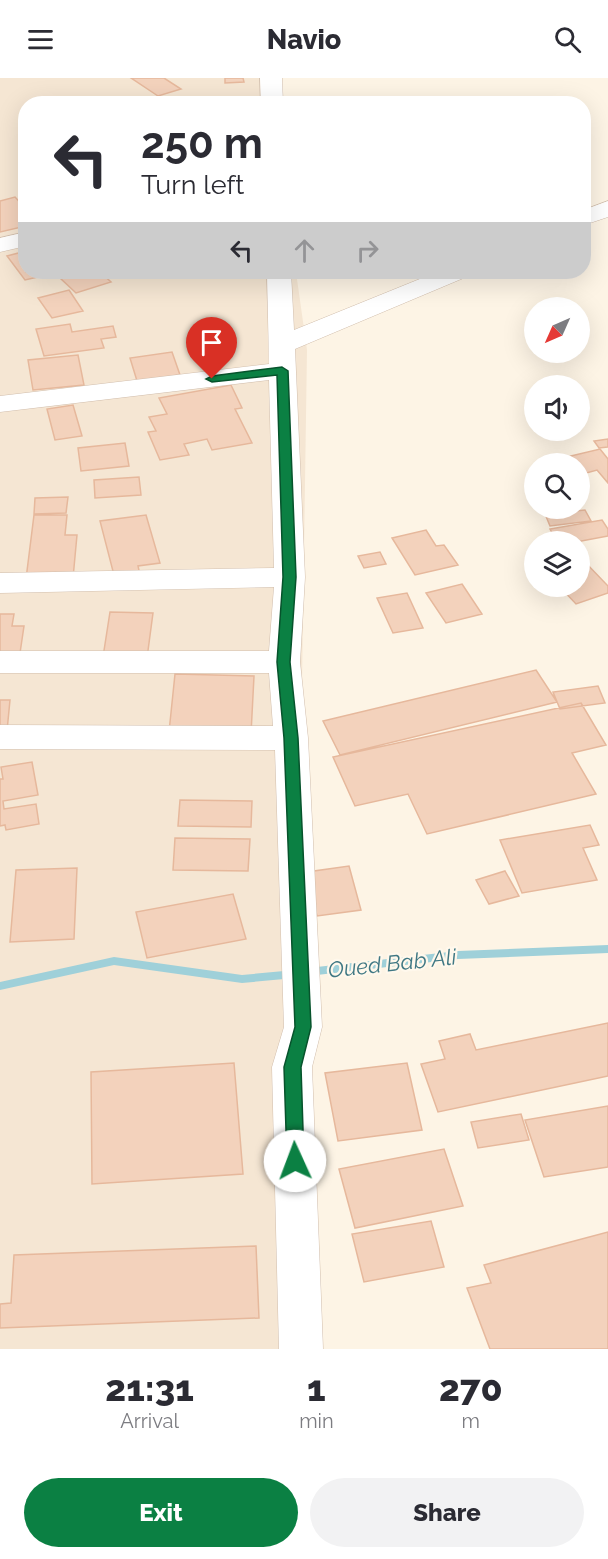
<!DOCTYPE html>
<html lang="en">
<head>
<meta charset="utf-8">
<style>
  body { margin:0; font-family:Raleway,sans-serif; background:#f2f2f3; color:#2b2b33; height:100vh; display:flex; flex-direction:column; font-size:22px; white-space:nowrap }
  * { box-sizing:border-box; margin:0 }
  p { font-size:20px; color:#7c7c81 }
  .icon { flex:none; width:33px; height:33px; fill:none; stroke:currentColor; stroke-width:2; stroke-linecap:round; stroke-linejoin:round }
  .map { position:relative; height:1271px; overflow:hidden }
  .sheet { display:flex; flex-direction:column; background:#fff; flex:1 }
  .sheet>* { flex:none }
  .top-card { position:absolute; left:18px; top:18px; width:573px; height:183px; border-radius:24px; box-shadow:0 6px 24px #0002; background:#fff; color:#2b2b33; overflow:hidden }
  .needle { width:39px; rotate:225deg }
  .controls { position:absolute; left:524px; top:219px; display:grid; gap:12px }
  .controls a { display:grid; place-items:center; width:66px; height:66px; border-radius:50%; background:#fff; box-shadow:0 6px 24px #0002; font-size:30px }
  .pin { position:absolute; display:grid; place-items:center; width:51px; height:51px; color:#fff; margin:-62px -26px; border-radius:50% 50% 50% 0; rotate:-45deg; box-shadow:0 0 6px #0007 }
  .pin .icon { rotate:45deg }
  .me { position:absolute; width:66px; margin:-33px; rotate:358deg; stroke-linejoin:round; filter:drop-shadow(0 0 4px #0008) }
  .turn { display:flex; align-items:center; gap:21px; height:126px; padding:0 24px; font-size:27px }
  .turn .icon { width:78px; height:78px; stroke-width:2.5 }
  .turn b { display:block; font-size:42px; line-height:51px }
  .lanes { display:flex; align-items:center; height:57px; padding:0 24px; background:#0003; justify-content:center; gap:30px; direction:ltr }
  .lanes .off { opacity:.35 }
  .eta { display:flex; justify-content:space-evenly; align-items:center; height:102px; text-align:center }
  .eta b { font-size:36px; font-weight:800; line-height:42px }
  .button { display:flex; gap:12px; margin-top:auto; padding:12px 24px }
  .button a { flex:1; height:69px; border-radius:36px; background:#0b8043; color:#fff; font-size:24px; font-weight:800; line-height:69px; text-align:center }
  .button a+a { background:#f2f2f3; color:#2b2b33 }
  header { display:flex; justify-content:space-between; align-items:center; height:78px; padding:0 24px; background:#fff; font-size:27px; font-weight:800 }
  .map>svg:first-child { display:block }
  .residential { fill:#f5e6d3 }
  .lines { fill:none; stroke-linecap:round; stroke-linejoin:round }
  .stream { fill:#9fd0d9; fill-rule:evenodd }
  .building { fill:#f3d2bc; stroke:#e6b89c; stroke-width:1.5 }
  .minor-casing { stroke:#d1bead; stroke-width:1 }
  .minor { fill:#fff; fill-rule:evenodd }
  .route { fill:#0b8043; stroke:#07532c; stroke-width:1.5 }
  .labels { text-anchor:middle; stroke-width:4.5; stroke-linejoin:round; paint-order:stroke }
  .water-label { font-size:22px; font-style:italic; fill:#3f7783; stroke:#fff8ec }
</style>
</head>
<body>
<header><svg class="icon" aria-label="menu" viewBox="0 0 24 24"><path d="M4 6h16M4 12h16M4 18h16"/></svg>Navio<svg class="icon" aria-label="search" viewBox="0 0 24 24"><circle cx="10" cy="10" r="6"/><path d="M15 15l6 6"/></svg></header>
<div class="map">
<svg width="608" height="1271" viewBox="0 0 608 1271">
  <rect width="100%" height="100%" fill="#fdf4e5"/>
  <path class="residential" d="M 0,0 L 268,0 L 272,25 L 26,26 L 26,194 L 296,194 L 307,272 L 301,672 L 308,943 L 323,1271 L 0,1271 Z"/>
  <g class="lines">
    <path class="stream" d="M 608,867 L 608,875 L 458,881 L 308,898 L 304,897 L 303,894 L 304,891 L 308,890 L 458,873 Z
      M 114,879 L 242,897 L 295,892 L 299,893 L 300,896 L 299,899 L 295,900 L 242,905 L 114,887 L 0,912 L 0,904 Z"/>
  </g>
  <path class="building" d="M 131,0 L 164,0 L 181,11 L 158,18 Z
    M 225,0 L 243,0 L 244,4 L 225,5 Z
    M 15,119 L 26,131 L 26,148 L 0,154 L 0,123 Z
    M 26,173 L 26,194 L 60,194 L 25,202 L 7,178 Z
    M 76,194 L 100,194 L 111,204 L 76,215 L 59,199 Z
    M 69,212 L 83,233 L 52,240 L 38,220 Z
    M 70,246 L 72,254 L 113,248 L 116,259 L 101,261 L 104,270 L 44,278 L 36,251 Z
    M 172,274 L 180,297 L 137,303 L 130,280 Z
    M 78,277 L 84,307 L 33,312 L 28,282 Z
    M 231,307 L 242,330 L 235,331 L 252,365 L 212,372 L 207,361 L 184,366 L 189,377 L 160,382 L 148,354 L 156,353 L 149,339 L 167,336 L 159,320 Z
    M 73,327 L 82,358 L 55,362 L 47,331 Z
    M 608,361 L 608,369 L 599,370 L 594,363 Z
    M 125,365 L 129,388 L 81,393 L 78,370 Z
    M 600,371 L 608,381 L 608,405 L 597,392 L 579,397 L 579,386 L 553,386 L 550,383 Z
    M 139,399 L 141,417 L 95,420 L 94,402 Z
    M 68,419 L 66,435 L 34,436 L 35,420 Z
    M 585,432 L 591,443 L 550,448 L 545,436 Z
    M 34,437 L 67,437 L 65,457 L 77,457 L 73,500 L 26,501 Z
    M 146,437 L 160,485 L 138,488 L 140,497 L 115,501 L 100,443 Z
    M 602,442 L 608,451 L 608,458 L 576,464 L 557,464 L 550,451 Z
    M 426,452 L 436,468 L 444,467 L 458,487 L 415,497 L 392,460 Z
    M 380,474 L 386,486 L 364,490 L 358,478 Z
    M 584,483 L 608,508 L 608,515 L 576,526 L 559,508 L 579,508 L 579,485 Z
    M 462,506 L 482,536 L 446,545 L 426,515 Z
    M 407,515 L 423,550 L 393,555 L 377,520 Z
    M 110,534 L 153,535 L 147,580 L 103,579 Z
    M 0,536 L 14,536 L 12,548 L 24,548 L 20,575 L 0,574 Z
    M 536,592 L 557,624 L 340,677 L 323,643 Z
    M 175,596 L 254,598 L 251,656 L 169,654 Z
    M 598,608 L 605,625 L 560,631 L 553,614 Z
    M 0,622 L 10,622 L 7,653 L 0,653 Z
    M 581,625 L 606,667 L 572,675 L 596,716 L 427,756 L 408,716 L 355,728 L 333,679 Z
    M 32,684 L 38,717 L 3,723 L 4,731 L 36,726 L 39,746 L 6,752 L 5,747 L 0,748 L 0,701 L 3,701 L 1,689 Z
    M 180,722 L 252,723 L 251,749 L 178,748 Z
    M 590,747 L 599,767 L 583,770 L 597,802 L 522,815 L 500,762 Z
    M 175,760 L 250,761 L 248,793 L 173,792 Z
    M 349,788 L 361,832 L 317,838 L 307,794 Z
    M 77,790 L 74,861 L 10,864 L 16,792 Z
    M 505,793 L 519,818 L 489,826 L 476,802 Z
    M 233,816 L 246,861 L 147,880 L 136,834 Z
    M 608,945 L 608,998 L 438,1034 L 421,986 L 445,981 L 439,963 L 470,956 L 476,972 Z
    M 234,985 L 243,1096 L 92,1106 L 91,994 Z
    M 407,985 L 422,1052 L 338,1063 L 325,995 Z
    M 608,1028 L 608,1089 L 544,1099 L 525,1042 Z
    M 521,1036 L 529,1062 L 478,1070 L 471,1044 Z
    M 444,1071 L 463,1128 L 355,1150 L 339,1091 Z
    M 431,1143 L 444,1189 L 364,1204 L 352,1156 Z
    M 608,1154 L 608,1271 L 490,1271 L 467,1210 L 491,1205 L 484,1187 Z
    M 256,1168 L 259,1240 L 0,1250 L 0,1226 L 11,1225 L 14,1177 Z"/>
  <g class="lines">
    <g class="minor-casing">
      <path id="minor" d="M 260,0 L 282,0 L 283,26 L 261,26 Z
        M 608,123 L 608,139 L 584,147 L 584,132 Z
        M 26,154 L 26,168 L 0,174 L 0,160 Z
        M 267,194 L 291,194 L 294,252 L 437,194 L 469,194 L 466,199 L 295,271 L 305,499 L 300,584 L 308,660 L 322,949 L 312,989 L 323,1271 L 279,1271 L 272,989 L 284,949 L 275,672 L 0,671 L 0,647 L 273,648 L 269,595 L 0,595 L 0,573 L 269,573 L 274,509 L 0,515 L 0,495 L 274,490 L 269,302 L 0,334 L 0,318 L 269,286 Z"/>
    </g>
    <use href="#minor" class="minor"/>
  </g>
  <path class="route" d="M 282,289 L 288,293 L 296,499 L 290,584 L 298,660 L 311,949 L 301,989 L 304,1083 L 301,1088 L 295,1091 L 289,1088 L 287,1083 L 284,989 L 295,949 L 284,660 L 277,584 L 283,499 L 277,297 L 212,304 L 206,301 L 212,298 Z"/>
  <g class="labels">
    <g class="water-label">
      <text transform="translate(392 885) rotate(-6)" y="8">Oued Bab Ali</text>
    </g>
  </g>
</svg>
<div class="controls">
<a><svg class="needle" viewBox="-14 -14 28 28"><path d="M0-13l5 13h-10z" fill="#e53935"/><path d="M0 13l5-13h-10z" fill="#7c7c81"/></svg></a>
<a><svg class="icon" aria-label="sound" viewBox="0 0 24 24"><path d="M4 9h4l5-4v14l-5-4H4zM17 9q2 3 0 6"/></svg></a>
<a><svg class="icon" aria-label="search" viewBox="0 0 24 24"><circle cx="10" cy="10" r="6"/><path d="M15 15l6 6"/></svg></a>
<a><svg class="icon" aria-label="layers" viewBox="0 0 24 24"><path d="M12 4l9 5-9 5-9-5zM3 14l9 5 9-5"/></svg></a>
</div>
<div class="pin" style="left:212px;top:301px;background:#d93025"><svg class="icon" aria-label="arrive" viewBox="0 0 24 24"><path d="M6 21V4h12l-3 4 3 4H6"/></svg></div>
<svg class="me" style="left:295px;top:1083px" viewBox="-20 -20 40 40"><circle r="19" fill="#fff"/><path d="M0-13L10 11 0 6-10 11z" fill="#0b8043"/></svg>
<div class="top-card">
<div class="turn"><svg class="icon" aria-label="left" viewBox="0 0 24 24"><path d="M17 20v-9H6M10 6l-5 5 5 5"/></svg><div><b>250 m</b>Turn left</div></div>
<div class="lanes"><svg class="icon" aria-label="left" viewBox="0 0 24 24"><path d="M17 20v-9H6M10 6l-5 5 5 5"/></svg><svg class="icon off" aria-label="ahead" viewBox="0 0 24 24"><path d="M12 20V5M6 11l6-6 6 6"/></svg><svg class="icon off" aria-label="right" viewBox="0 0 24 24"><path d="M7 20v-9h11M14 6l5 5-5 5"/></svg></div>
</div>
</div>
<section class="sheet">
<div class="eta">
<div><b>21:31</b><p>Arrival</p></div>
<div><b>1</b><p>min</p></div>
<div><b>270</b><p>m</p></div>
</div>
<div class="button"><a>Exit</a><a>Share</a></div>
</section>
</body>
</html>
